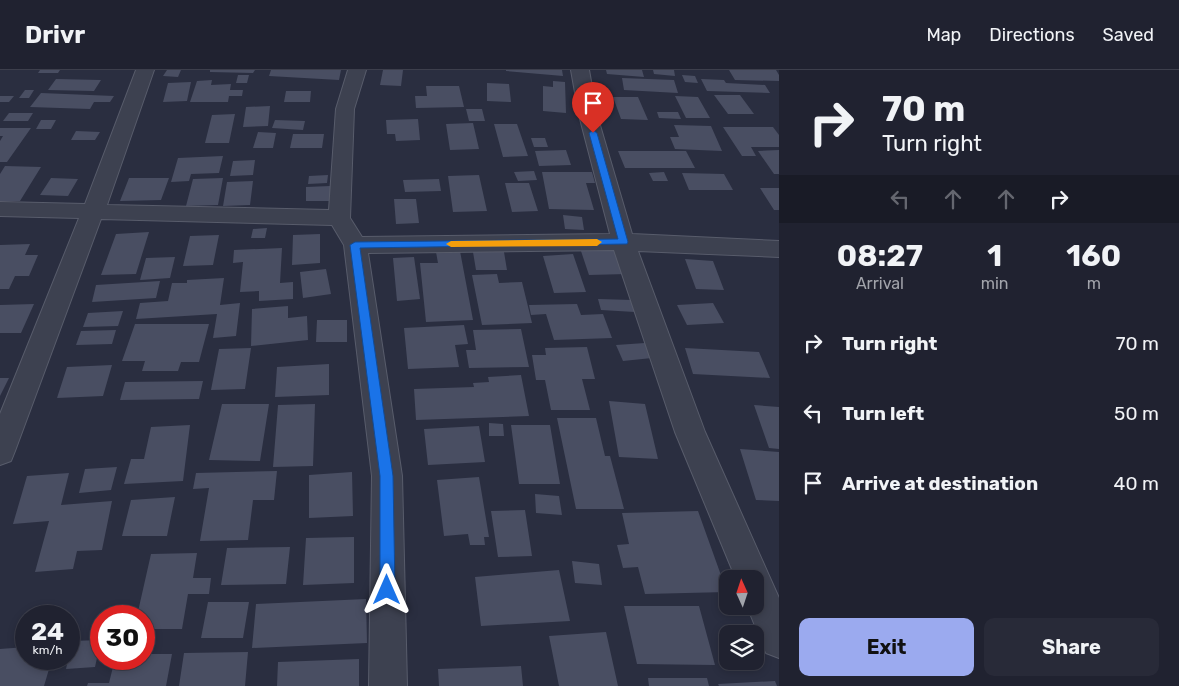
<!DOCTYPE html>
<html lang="en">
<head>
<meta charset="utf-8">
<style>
  body { margin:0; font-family:Rubik,sans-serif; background:#282a38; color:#f1f3f6; height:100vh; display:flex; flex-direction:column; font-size:19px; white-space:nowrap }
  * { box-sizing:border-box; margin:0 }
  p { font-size:16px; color:#a2a4ab }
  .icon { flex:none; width:28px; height:28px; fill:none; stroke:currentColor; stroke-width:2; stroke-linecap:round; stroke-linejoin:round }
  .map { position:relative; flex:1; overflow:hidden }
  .panel { display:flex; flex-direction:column; background:#202230; width:400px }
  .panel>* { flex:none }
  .guide { background:#202230; color:#f1f3f6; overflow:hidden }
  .needle { width:32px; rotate:357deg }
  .tools { position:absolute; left:719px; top:500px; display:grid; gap:10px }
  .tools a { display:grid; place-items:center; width:45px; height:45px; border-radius:10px; background:#202230; box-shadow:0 2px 8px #0003,0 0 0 1px #3d3f4c; font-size:25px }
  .speed { position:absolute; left:15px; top:535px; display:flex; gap:10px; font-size:25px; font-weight:700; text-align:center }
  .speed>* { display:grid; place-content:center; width:65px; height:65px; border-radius:50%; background:#202230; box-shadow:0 2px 8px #0003,0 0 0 1px #3d3f4c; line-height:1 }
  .speed small { font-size:12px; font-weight:400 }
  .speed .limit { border:8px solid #d22; background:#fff; color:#111 }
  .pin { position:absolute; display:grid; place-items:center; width:42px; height:42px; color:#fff; margin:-51px -21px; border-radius:50% 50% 50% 0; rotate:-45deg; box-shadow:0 0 5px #0007 }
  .pin .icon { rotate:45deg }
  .me { position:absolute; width:55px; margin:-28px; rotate:0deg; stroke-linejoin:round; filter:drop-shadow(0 0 4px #0008) }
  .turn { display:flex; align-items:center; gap:18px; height:105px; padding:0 20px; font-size:22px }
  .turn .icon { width:65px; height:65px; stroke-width:2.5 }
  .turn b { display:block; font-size:35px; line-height:42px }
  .lanes { display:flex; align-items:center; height:48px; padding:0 20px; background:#0003; justify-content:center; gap:25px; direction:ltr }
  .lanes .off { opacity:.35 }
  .eta { display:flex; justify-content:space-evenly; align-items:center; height:85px; text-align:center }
  .eta b { font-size:30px; font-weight:700; line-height:35px }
  .cta { display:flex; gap:10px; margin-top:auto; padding:10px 20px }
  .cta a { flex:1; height:58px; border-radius:10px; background:#9baaef; color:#111; font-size:20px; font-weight:700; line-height:58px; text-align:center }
  .cta a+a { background:#282a38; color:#f1f3f6 }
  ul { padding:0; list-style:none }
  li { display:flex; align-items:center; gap:15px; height:70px; padding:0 20px }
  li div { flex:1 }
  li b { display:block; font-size:19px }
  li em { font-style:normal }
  header { display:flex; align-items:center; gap:30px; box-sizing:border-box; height:70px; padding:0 25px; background:#202230; border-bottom:1px solid #3d3f4c }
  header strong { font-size:24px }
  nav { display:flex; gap:28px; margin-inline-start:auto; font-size:18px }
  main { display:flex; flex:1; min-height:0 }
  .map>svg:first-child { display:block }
  .building { fill:#494e62 }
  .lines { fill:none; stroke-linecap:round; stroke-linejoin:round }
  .minor-casing { stroke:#585c6b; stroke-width:2 }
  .minor { fill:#3d4150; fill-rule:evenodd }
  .route { fill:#1a73e8; stroke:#114b97 }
  .slow { fill:#f59e0b }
</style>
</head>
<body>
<header>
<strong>Drivr</strong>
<nav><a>Map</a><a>Directions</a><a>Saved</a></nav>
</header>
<main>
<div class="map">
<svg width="779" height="616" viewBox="0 0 779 616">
  <rect width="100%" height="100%" fill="#2a2e40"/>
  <path class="building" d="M 40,0 L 60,0 L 58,3 L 38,3 Z
    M 167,0 L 181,0 L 178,7 L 163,6 Z
    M 210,0 L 255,0 L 253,3 L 210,2 Z
    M 271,0 L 341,0 L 339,10 L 269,6 Z
    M 383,0 L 403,0 L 401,16 L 380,15 Z
    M 506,0 L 562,0 L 563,6 L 506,1 Z
    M 606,0 L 642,0 L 644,7 L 607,4 Z
    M 653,0 L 674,0 L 675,6 L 654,4 Z
    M 729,0 L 776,0 L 779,5 L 779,11 L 735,10 Z
    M 238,5 L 249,5 L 247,13 L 236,13 Z
    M 682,5 L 695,6 L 698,13 L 685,12 Z
    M 622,8 L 674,10 L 678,23 L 624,20 Z
    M 56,9 L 101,10 L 94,21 L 48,20 Z
    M 701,9 L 724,10 L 726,13 L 765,15 L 770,23 L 707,21 Z
    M 212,10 L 211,15 L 231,14 L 230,20 L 243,20 L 242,26 L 229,26 L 228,32 L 190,32 L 197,11 Z
    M 553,11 L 565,12 L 566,43 L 543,41 L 543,16 L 553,17 Z
    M 191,12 L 187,31 L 163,32 L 168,13 Z
    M 487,13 L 509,14 L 511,32 L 487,31 Z
    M 426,16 L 459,16 L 464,37 L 416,38 L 415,26 L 427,26 Z
    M 25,20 L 34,20 L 29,28 L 19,28 Z
    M 286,21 L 311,21 L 310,32 L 284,32 Z
    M 41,23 L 114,26 L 110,32 L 94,32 L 90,39 L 30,37 Z
    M 714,25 L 740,25 L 754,44 L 728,44 Z
    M 0,26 L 14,26 L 9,32 L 0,32 Z
    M 675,26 L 698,27 L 710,48 L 686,48 Z
    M 613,27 L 638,27 L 648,50 L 621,49 Z
    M 270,36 L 268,56 L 243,57 L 246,37 Z
    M 466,39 L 482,39 L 485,51 L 469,51 Z
    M 657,42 L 678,42 L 681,49 L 659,48 Z
    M 9,43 L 33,43 L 28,51 L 3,51 Z
    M 235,44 L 229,73 L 205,73 L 212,45 Z
    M 418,49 L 420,70 L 396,71 L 395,64 L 387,64 L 386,50 Z
    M 41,50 L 56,50 L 51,59 L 36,59 Z
    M 275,50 L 305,51 L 303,60 L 272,58 Z
    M 473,53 L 479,79 L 450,80 L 446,54 Z
    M 494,54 L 517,54 L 528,86 L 503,87 Z
    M 674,55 L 711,56 L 722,81 L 675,79 L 670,67 L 679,67 Z
    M 723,57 L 773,57 L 779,65 L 779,77 L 751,77 L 756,86 L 742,86 Z
    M 0,58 L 31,58 L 7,92 L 0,92 L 0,71 L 3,66 L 0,66 Z
    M 76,61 L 100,62 L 95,70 L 71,70 Z
    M 258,62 L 276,63 L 273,78 L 253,78 Z
    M 293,64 L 324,64 L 322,78 L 290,78 Z
    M 531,68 L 545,68 L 548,77 L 534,77 Z
    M 566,80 L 571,95 L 539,96 L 535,81 Z
    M 779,80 L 779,104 L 774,104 L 758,81 Z
    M 618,81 L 686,81 L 695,98 L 625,98 Z
    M 223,86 L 219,103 L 191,104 L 189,111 L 171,112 L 178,88 Z
    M 255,90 L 253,105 L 230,106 L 233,91 Z
    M 5,96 L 41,97 L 20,131 L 0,131 L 0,104 Z
    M 534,101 L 537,110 L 518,111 L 514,102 Z
    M 542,102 L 592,102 L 595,113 L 586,113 L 594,140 L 549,139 Z
    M 664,102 L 668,111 L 653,111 L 649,103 Z
    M 682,103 L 724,104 L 733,120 L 689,120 Z
    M 328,105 L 327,113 L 308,114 L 309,106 Z
    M 479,105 L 487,141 L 453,142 L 448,106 Z
    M 51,108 L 78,109 L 68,126 L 40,125 Z
    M 129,108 L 169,108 L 161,130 L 120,131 Z
    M 223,108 L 218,135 L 186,136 L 193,109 Z
    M 439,109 L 441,121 L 405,122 L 403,110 Z
    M 253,111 L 250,135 L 223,136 L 227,112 Z
    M 505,113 L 529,113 L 538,141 L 512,142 Z
    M 330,116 L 330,131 L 306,131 L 306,117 Z
    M 760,118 L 779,118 L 779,140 L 774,140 Z
    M 394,129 L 416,129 L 419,153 L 396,154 Z
    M 563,145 L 582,147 L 584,160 L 565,159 Z
    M 267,158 L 265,168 L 251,168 L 253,159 Z
    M 149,162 L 136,204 L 101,205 L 116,164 Z
    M 320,164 L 320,193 L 292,195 L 293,165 Z
    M 219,165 L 213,195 L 183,196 L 190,166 Z
    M 30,174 L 25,185 L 38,185 L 29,206 L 15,206 L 9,219 L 0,219 L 0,175 Z
    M 282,178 L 280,213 L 293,212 L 293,229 L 259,231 L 259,221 L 240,222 L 243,192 L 233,193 L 234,180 Z
    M 617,180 L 627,204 L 589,205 L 581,181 Z
    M 460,181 L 473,250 L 426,252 L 420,193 L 438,193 L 436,182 Z
    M 473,182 L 504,182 L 507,200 L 476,200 Z
    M 573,184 L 586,222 L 554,223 L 543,186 Z
    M 175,187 L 170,208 L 140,210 L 146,188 Z
    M 414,187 L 420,229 L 397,231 L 393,188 Z
    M 685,189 L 713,191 L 724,220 L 696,219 Z
    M 326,199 L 331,224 L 303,228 L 300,202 Z
    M 497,204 L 499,213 L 522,212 L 532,253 L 482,255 L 472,205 Z
    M 224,208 L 220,235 L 240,233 L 236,266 L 213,268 L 217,244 L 136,249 L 140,233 L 168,231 L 172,213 L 187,213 L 187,210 Z
    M 160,211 L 156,228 L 92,232 L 96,215 Z
    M 598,229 L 632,230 L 635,242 L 601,240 Z
    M 713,233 L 724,253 L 687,255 L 677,235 Z
    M 34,234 L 21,263 L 0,263 L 0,235 Z
    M 577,234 L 581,245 L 603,244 L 612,268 L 554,270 L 546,244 L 531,245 L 529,235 Z
    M 288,236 L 288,248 L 307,246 L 308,270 L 251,276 L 252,239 Z
    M 123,241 L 118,256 L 83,257 L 88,243 Z
    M 317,250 L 347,250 L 347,272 L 316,272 Z
    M 135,254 L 209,254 L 199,292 L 181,292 L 178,301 L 142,301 L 145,291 L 122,291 Z
    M 464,255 L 468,274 L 455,275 L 459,297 L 408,299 L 404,258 Z
    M 521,259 L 529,297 L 469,298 L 466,280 L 476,280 L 473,260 Z
    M 116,260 L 112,274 L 76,275 L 81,261 Z
    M 645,273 L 652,288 L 623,291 L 616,275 Z
    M 587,277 L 595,309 L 582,309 L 590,340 L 551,340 L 545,310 L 536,310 L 532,285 L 546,285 L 545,278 Z
    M 251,278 L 245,319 L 211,320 L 219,279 Z
    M 685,278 L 759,282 L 770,308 L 693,304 Z
    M 329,294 L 329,325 L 275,327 L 277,297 Z
    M 112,295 L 103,326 L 57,328 L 67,297 Z
    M 521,305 L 529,346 L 416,350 L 414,319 L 474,317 L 473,313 L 489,312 L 488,307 Z
    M 0,308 L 9,308 L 0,326 Z
    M 203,311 L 199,329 L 120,330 L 125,312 Z
    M 609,331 L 645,334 L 658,389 L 619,387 Z
    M 222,334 L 269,334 L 260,391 L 209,390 Z
    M 315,334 L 313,396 L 273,397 L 278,335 Z
    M 754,335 L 779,337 L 779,379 L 769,378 Z
    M 557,348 L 596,348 L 605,386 L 610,386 L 624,439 L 576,439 Z
    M 489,353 L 503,354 L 504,366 L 489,366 Z
    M 190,355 L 183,411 L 124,414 L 131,389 L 144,389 L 151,357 Z
    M 511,355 L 550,355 L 560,414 L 519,414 Z
    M 479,356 L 485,392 L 428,395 L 424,359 Z
    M 740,379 L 779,382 L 779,431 L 756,430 Z
    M 117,397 L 111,420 L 79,423 L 85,399 Z
    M 277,401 L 274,430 L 253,430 L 248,470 L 200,471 L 209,418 L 193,419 L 196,403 Z
    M 352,402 L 353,446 L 309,448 L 309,405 Z
    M 69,403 L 61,435 L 112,431 L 102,480 L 77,481 L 73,499 L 35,502 L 49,451 L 13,454 L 27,406 Z
    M 479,407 L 489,467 L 484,467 L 485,475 L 470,475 L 468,464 L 444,466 L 437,410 Z
    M 535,424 L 559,426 L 562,445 L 536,443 Z
    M 175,427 L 167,466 L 122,466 L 131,430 Z
    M 525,440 L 532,486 L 498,487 L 491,441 Z
    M 698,441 L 727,522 L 645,524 L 638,497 L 623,498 L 617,475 L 629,474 L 622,443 Z
    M 354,467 L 354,513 L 303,515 L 306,468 Z
    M 290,477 L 286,514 L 221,515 L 227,478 Z
    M 197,483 L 193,508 L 211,508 L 209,524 L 188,524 L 182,559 L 144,559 L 144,546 L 137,546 L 151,484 Z
    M 572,491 L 599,494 L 602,515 L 575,513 Z
    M 559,500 L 570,551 L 481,556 L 475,507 Z
    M 366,529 L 367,573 L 252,578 L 256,534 Z
    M 208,532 L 249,532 L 243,568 L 201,568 Z
    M 624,536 L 699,536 L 715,595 L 637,594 Z
    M 606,562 L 618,616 L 559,616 L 549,566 Z
    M 101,570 L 95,597 L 66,599 L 72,571 Z
    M 26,577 L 26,589 L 52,589 L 44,616 L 0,616 L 0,579 Z
    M 248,582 L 245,616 L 179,616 L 184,583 Z
    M 144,584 L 172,584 L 166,616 L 87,616 L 88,613 L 109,613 L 115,589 L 144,589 Z
    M 359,589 L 359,616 L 277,616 L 278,592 Z
    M 521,596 L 523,616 L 439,616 L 438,599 Z
    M 648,608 L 707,608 L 709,616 L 649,616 Z
    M 775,611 L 777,616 L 719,616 L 718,614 Z"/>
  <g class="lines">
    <g class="minor-casing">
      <path id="minor" d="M 136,0 L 154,0 L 107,135 L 329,140 L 336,39 L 348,0 L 366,0 L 354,39 L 350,148 L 362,167 L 610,164 L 579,45 L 571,0 L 589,0 L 597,45 L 632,164 L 779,171 L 779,187 L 638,181 L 705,362 L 779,528 L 779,588 L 766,583 L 747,536 L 755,536 L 755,509 L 736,509 L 675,362 L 614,180 L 368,183 L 402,406 L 407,616 L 369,616 L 372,406 L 344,175 L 332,155 L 101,149 L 15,381 L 11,391 L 0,395 L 0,344 L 79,148 L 0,146 L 0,132 L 85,134 Z"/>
    </g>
    <use href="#minor" class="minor"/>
  </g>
  <path class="route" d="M 593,60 L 597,63 L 628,172 L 627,174 L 360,178 L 393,406 L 395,520 L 392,525 L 387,528 L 382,525 L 380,520 L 380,406 L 350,175 L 355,172 L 618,169 L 589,63 Z"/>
  <path class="slow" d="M 597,169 L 602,172 L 597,176 L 451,177 L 446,174 L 451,171 Z"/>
</svg>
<div class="tools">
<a><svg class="needle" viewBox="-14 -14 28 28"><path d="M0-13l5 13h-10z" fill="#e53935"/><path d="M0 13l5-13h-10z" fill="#a2a4ab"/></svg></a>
<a><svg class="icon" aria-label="layers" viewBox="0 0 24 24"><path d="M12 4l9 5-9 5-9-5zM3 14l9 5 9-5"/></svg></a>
</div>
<div class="speed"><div>24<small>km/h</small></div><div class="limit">30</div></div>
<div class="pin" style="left:593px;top:63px;background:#d93025"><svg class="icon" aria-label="arrive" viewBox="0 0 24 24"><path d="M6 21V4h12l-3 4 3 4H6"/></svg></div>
<svg class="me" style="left:387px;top:520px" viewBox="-20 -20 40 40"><path d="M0-17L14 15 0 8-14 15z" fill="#1a73e8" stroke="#fff" stroke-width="4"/></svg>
</div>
<section class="panel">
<div class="guide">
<div class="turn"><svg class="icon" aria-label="right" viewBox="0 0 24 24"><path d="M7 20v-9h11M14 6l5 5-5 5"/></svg><div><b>70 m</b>Turn right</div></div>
<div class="lanes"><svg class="icon off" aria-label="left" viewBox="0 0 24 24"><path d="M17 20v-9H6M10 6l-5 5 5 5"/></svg><svg class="icon off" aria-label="ahead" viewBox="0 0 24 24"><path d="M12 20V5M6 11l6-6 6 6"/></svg><svg class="icon off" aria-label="ahead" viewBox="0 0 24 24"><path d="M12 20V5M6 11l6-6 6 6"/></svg><svg class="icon" aria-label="right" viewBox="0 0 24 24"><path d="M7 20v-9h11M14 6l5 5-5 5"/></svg></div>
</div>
<div class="eta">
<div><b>08:27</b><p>Arrival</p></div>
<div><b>1</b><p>min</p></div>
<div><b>160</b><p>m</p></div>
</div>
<ul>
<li><svg class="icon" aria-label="right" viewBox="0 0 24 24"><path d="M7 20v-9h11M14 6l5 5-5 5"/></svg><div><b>Turn right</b></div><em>70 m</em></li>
<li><svg class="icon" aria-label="left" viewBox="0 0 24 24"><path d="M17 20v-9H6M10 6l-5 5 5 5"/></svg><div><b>Turn left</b></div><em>50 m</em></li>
<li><svg class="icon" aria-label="arrive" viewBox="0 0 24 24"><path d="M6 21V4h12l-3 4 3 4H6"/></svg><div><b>Arrive at destination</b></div><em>40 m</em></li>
</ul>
<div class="cta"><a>Exit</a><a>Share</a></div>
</section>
</main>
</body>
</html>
